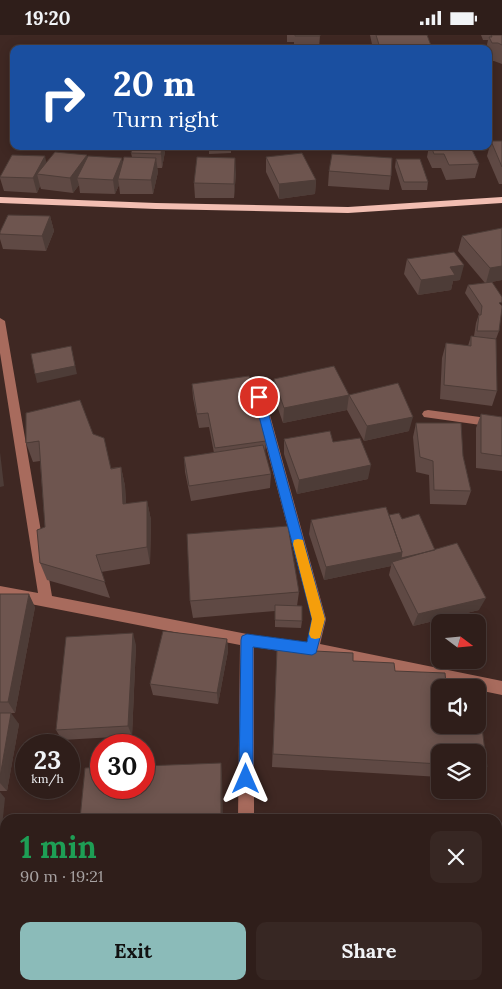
<!DOCTYPE html>
<html lang="en">
<head>
<meta charset="utf-8">
<style>
  body { margin:0; font-family:Lora,serif; background:#372723; color:#f1f3f6; height:100vh; display:flex; flex-direction:column; font-size:19px; white-space:nowrap }
  * { box-sizing:border-box; margin:0 }
  p { font-size:16px; color:#a7a2a2 }
  .icon { flex:none; width:28px; height:28px; fill:none; stroke:currentColor; stroke-width:2; stroke-linecap:round; stroke-linejoin:round }
  .map { position:relative; flex:1; overflow:hidden }
  .side { position:absolute; left:0px; top:779px; width:502px; height:176px; display:flex; flex-direction:column; background:#2f1e1a; border-radius:15px 15px 0 0; box-shadow:0 2px 12px #0003,0 0 0 1px #4a3c39 }
  .side>* { flex:none }
  .guide { position:absolute; left:10px; top:10px; width:482px; height:105px; border-radius:10px; box-shadow:0 2px 12px #0003,0 0 0 1px #4a3c39; background:#1a4fa0; color:#fff; overflow:hidden }
  .needle { width:32px; rotate:106deg }
  .controls { position:absolute; left:431px; top:579px; display:grid; gap:10px }
  .controls a { display:grid; place-items:center; width:55px; height:55px; border-radius:10px; background:#2f1e1a; box-shadow:0 2px 12px #0003,0 0 0 1px #4a3c39; font-size:25px }
  .speed { position:absolute; left:15px; top:699px; display:flex; gap:10px; font-size:25px; font-weight:700; text-align:center }
  .speed>* { display:grid; place-content:center; width:65px; height:65px; border-radius:50%; background:#2f1e1a; box-shadow:0 2px 12px #0003,0 0 0 1px #4a3c39; line-height:1 }
  .speed small { font-size:12px; font-weight:400 }
  .speed .limit { border:8px solid #d22; background:#fff; color:#111 }
  .pin { position:absolute; display:grid; place-items:center; width:42px; height:42px; color:#fff; margin:-21px; border:2px solid #fff; border-radius:50%; box-shadow:0 1px 5px #0007 }
  .me { position:absolute; width:55px; margin:-28px; rotate:0deg; stroke-linejoin:round; filter:drop-shadow(0 0 4px #0008) }
  .turn { display:flex; align-items:center; gap:18px; height:105px; padding:0 20px; font-size:22px }
  .turn .icon { width:65px; height:65px; stroke-width:2.5 }
  .turn b { display:block; font-size:35px; line-height:42px }
  .round { display:grid; place-items:center; flex:none; width:52px; height:52px; border-radius:10px; background:#372723 }
  .overview { display:flex; align-items:center; justify-content:space-between; height:85px; padding:0 20px }
  h1 { font-size:30px; font-weight:700; line-height:38px; color:#1e9e55 }
  .action { display:flex; gap:10px; margin-top:auto; padding:10px 20px }
  .action a { flex:1; height:58px; border-radius:10px; background:#8bbbb9; color:#111; font-size:20px; font-weight:700; line-height:58px; text-align:center }
  .action a+a { background:#372723; color:#f1f3f6 }
  .status { display:flex; justify-content:space-between; align-items:center; height:35px; padding:0 25px; background:#2f1e1a; direction:ltr }
  .status svg { height:14px; fill:currentColor }
  .map>svg:first-child { display:block }
  .lines { fill:none; stroke-linecap:round; stroke-linejoin:round }
  .minor { fill:#a86b5d; fill-rule:evenodd }
  .major { fill:#f2beb2; fill-rule:evenodd }
  .wall { fill:#5f4944 }
  .shaded-wall { fill:#4d3c37 }
  .building { fill:#6e554f; stroke:#4d3c37 }
  .route { fill:#1a73e8; stroke:#114b97 }
  .slow { fill:#f59e0b }
</style>
</head>
<body>
<div class="status"><b>19:20</b><svg viewBox="0 0 49 12"><path d="M0 12V9h3v3zM5 12V6h3v6zM10 12V3h3v9zM15 12V0h3v12zM26 1h20v11H26zM47 4h2v5h-2z"/></svg></div>
<div class="map">
<svg width="502" height="954" viewBox="0 0 502 954">
  <rect width="100%" height="100%" fill="#3f2823"/>
  <g class="lines">
    <path class="minor" d="M 0,283 L 5,286 L 52,561 L 247,599 L 307,607 L 312,584 L 253,362 L 259,358 L 265,362 L 326,584 L 320,609 L 502,646 L 502,660 L 478,655 L 478,652 L 466,652 L 312,621 L 254,612 L 254,784 L 238,784 L 240,610 L 0,563 L 0,551 L 38,558 L 0,318 Z
      M 428,375 L 502,385 L 502,393 L 424,382 L 422,379 L 424,376 Z
      M 235,950 L 253,950 L 253,954 L 235,954 Z"/>
    <path class="major" d="M 0,162 L 156,168 L 348,172 L 502,162 L 502,168 L 348,178 L 156,174 L 0,168 Z"/>
  </g>
  <path class="wall" d="M 287,0 L 320,0 L 319,14 L 294,14 L 294,7 L 287,7 Z
    M 370,0 L 427,0 L 432,14 L 373,14 Z
    M 481,0 L 502,0 L 502,29 L 494,26 L 489,26 L 489,14 L 486,14 L 488,5 L 483,5 Z
    M 491,106 L 502,106 L 502,149 L 499,149 L 487,121 Z
    M 166,111 L 162,133 L 157,133 L 158,137 L 153,159 L 120,159 L 119,150 L 115,159 L 80,158 L 79,150 L 73,158 L 41,154 L 40,151 L 37,158 L 4,156 L 0,143 L 0,141 L 46,127 L 87,120 L 87,122 L 122,123 L 122,127 L 132,122 L 131,118 Z
    M 209,111 L 231,111 L 231,118 L 209,119 Z
    M 429,111 L 470,111 L 479,129 L 475,143 L 446,145 L 441,133 L 432,133 L 427,122 Z
    M 266,122 L 316,145 L 315,159 L 279,164 L 266,137 Z
    M 396,124 L 428,147 L 427,155 L 402,155 L 395,132 Z
    M 329,136 L 391,141 L 389,155 L 328,151 Z
    M 236,137 L 234,163 L 195,163 L 194,148 Z
    M 50,181 L 54,196 L 46,216 L 3,214 L 0,204 L 0,199 Z
    M 502,193 L 502,245 L 491,247 L 499,296 L 496,304 L 495,304 L 497,356 L 492,371 L 440,364 L 442,323 L 446,308 L 468,311 L 471,301 L 474,301 L 476,288 L 479,279 L 465,258 L 468,250 L 485,248 L 458,216 L 462,201 Z
    M 407,224 L 460,245 L 453,246 L 451,255 L 418,260 L 404,239 Z
    M 274,344 L 349,360 L 347,375 L 283,388 L 273,359 Z
    M 192,349 L 266,406 L 265,419 L 271,439 L 270,453 L 191,466 L 185,437 L 184,422 L 214,418 L 209,392 L 199,393 L 193,363 Z
    M 349,360 L 409,396 L 364,406 L 347,375 Z
    M 481,379 L 502,382 L 502,436 L 476,433 L 476,393 Z
    M 416,388 L 463,421 L 471,456 L 466,470 L 430,469 L 429,440 L 416,437 L 413,402 Z
    M 93,399 L 111,433 L 121,432 L 125,451 L 126,469 L 147,466 L 151,485 L 150,529 L 101,537 L 110,563 L 47,545 L 40,528 L 45,492 L 40,426 L 33,427 L 26,408 Z
    M 284,404 L 333,407 L 368,444 L 297,459 L 284,419 Z
    M 389,480 L 402,484 L 435,515 L 479,575 L 413,591 L 389,540 L 391,531 L 324,545 L 309,499 L 311,485 Z
    M 299,557 L 297,571 L 302,586 L 301,593 L 275,592 L 275,576 L 193,583 L 190,566 Z
    M 0,559 L 35,572 L 15,678 L 0,678 Z
    M 227,604 L 228,616 L 218,669 L 153,660 L 150,649 Z
    M 136,610 L 132,701 L 62,705 L 56,695 Z
    M 277,614 L 353,626 L 446,649 L 487,732 L 478,744 L 478,718 L 440,718 L 440,742 L 272,732 Z
    M 0,678 L 19,689 L 7,756 L 0,756 Z
    M 498,823 L 502,823 L 502,950 L 498,950 Z"/>
  <path class="shaded-wall" d="M 162,111 L 166,111 L 162,133 L 161,119 Z
    M 87,120 L 89,135 L 77,143 L 79,150 L 73,158 L 70,143 Z
    M 45,121 L 48,135 L 37,139 L 40,151 L 37,158 L 33,143 Z
    M 122,123 L 124,137 L 118,144 L 119,150 L 115,159 L 113,145 Z
    M 156,123 L 158,137 L 153,159 L 151,145 Z
    M 235,123 L 236,137 L 234,163 L 234,149 Z
    M 316,145 L 315,159 L 279,164 L 279,149 Z
    M 50,181 L 54,196 L 46,216 L 42,201 Z
    M 464,230 L 460,245 L 453,246 L 451,255 L 418,260 L 421,245 L 450,232 Z
    M 502,231 L 502,245 L 486,248 L 490,233 Z
    M 71,311 L 77,339 L 37,348 L 35,339 Z
    M 349,360 L 347,375 L 283,388 L 284,373 Z
    M 413,382 L 409,396 L 364,406 L 367,391 Z
    M 0,417 L 4,451 L 0,452 Z
    M 371,430 L 368,444 L 297,459 L 299,445 Z
    M 121,432 L 125,451 L 127,487 L 123,469 Z
    M 147,466 L 151,485 L 150,529 L 147,512 Z
    M 435,515 L 392,527 L 391,531 L 324,545 L 326,532 L 402,517 Z
    M 29,559 L 35,572 L 15,678 L 8,667 Z
    M 486,563 L 479,575 L 413,591 L 418,579 Z
    M 133,598 L 136,610 L 132,701 L 128,691 Z
    M 227,604 L 228,616 L 218,669 L 217,658 Z
    M 11,678 L 19,689 L 7,756 L 0,748 L 0,742 Z
    M 221,728 L 222,740 L 223,784 L 221,784 Z
    M 0,757 L 5,763 L 0,812 Z
    M 0,838 L 5,842 L 5,879 L 1,942 L 0,942 Z
    M 11,950 L 21,950 L 20,954 L 11,954 Z"/>
  <path class="building" d="M 295,0 L 320,0 L 320,1 L 295,1 Z
    M 376,0 L 427,0 L 432,13 L 380,13 Z
    M 491,0 L 502,0 L 502,10 L 498,8 L 492,8 L 489,2 L 492,2 Z
    M 491,106 L 502,106 L 502,132 Z
    M 133,111 L 162,111 L 161,119 L 131,118 Z
    M 431,111 L 470,111 L 479,129 L 449,130 L 444,119 L 434,119 Z
    M 55,117 L 87,120 L 70,143 L 37,139 Z
    M 302,118 L 316,145 L 279,149 L 266,122 Z
    M 332,119 L 392,123 L 391,141 L 329,136 Z
    M 12,120 L 45,121 L 33,143 L 0,142 Z
    M 88,121 L 122,123 L 113,145 L 77,143 Z
    M 124,122 L 156,123 L 151,145 L 118,144 Z
    M 197,122 L 235,123 L 234,149 L 194,148 Z
    M 396,124 L 420,124 L 428,147 L 404,147 Z
    M 8,180 L 50,181 L 42,201 L 0,199 L 0,197 Z
    M 502,193 L 502,231 L 490,233 L 462,201 Z
    M 454,217 L 464,230 L 450,232 L 455,240 L 421,245 L 407,224 Z
    M 492,247 L 502,262 L 502,267 L 499,268 L 502,271 L 502,273 L 499,296 L 477,296 L 479,280 L 481,280 L 482,271 L 468,250 Z
    M 471,301 L 496,304 L 497,356 L 444,350 L 446,308 L 471,311 Z
    M 71,311 L 75,331 L 35,339 L 31,319 Z
    M 334,331 L 349,360 L 284,373 L 274,344 Z
    M 249,341 L 266,406 L 215,413 L 208,378 L 197,379 L 192,349 Z
    M 398,348 L 413,382 L 367,391 L 349,360 Z
    M 80,365 L 93,399 L 104,403 L 111,434 L 121,432 L 123,469 L 147,466 L 147,512 L 96,520 L 105,547 L 40,528 L 37,495 L 45,492 L 39,406 L 26,408 L 26,378 Z
    M 481,379 L 502,382 L 502,421 L 481,418 Z
    M 416,388 L 461,388 L 463,421 L 471,456 L 434,455 L 433,426 L 420,422 Z
    M 330,396 L 333,407 L 360,403 L 371,430 L 299,445 L 284,404 Z
    M 263,410 L 271,439 L 189,451 L 184,422 Z
    M 386,472 L 402,517 L 326,532 L 311,485 Z
    M 399,478 L 402,484 L 419,479 L 435,515 L 401,523 L 402,517 L 389,480 Z
    M 288,491 L 299,557 L 190,566 L 187,499 Z
    M 457,508 L 486,563 L 418,579 L 392,527 Z
    M 0,559 L 29,559 L 8,667 L 0,667 Z
    M 275,570 L 302,571 L 302,586 L 275,585 Z
    M 163,596 L 227,604 L 217,658 L 150,649 Z
    M 133,598 L 128,691 L 56,695 L 66,602 Z
    M 277,614 L 353,618 L 353,626 L 394,628 L 395,636 L 445,638 L 446,649 L 476,650 L 476,652 L 440,652 L 440,690 L 478,690 L 478,661 L 487,732 L 478,731 L 478,718 L 440,718 L 440,729 L 273,719 Z
    M 0,678 L 11,678 L 0,742 Z
    M 221,728 L 221,784 L 80,784 L 85,733 L 101,732 L 101,752 L 144,752 L 144,731 Z
    M 498,823 L 502,823 L 502,946 L 498,946 Z
    M 0,945 L 5,945 L 5,950 L 11,950 L 11,954 L 0,954 Z
    M 94,950 L 211,950 L 211,954 L 94,954 Z"/>
  <path class="route" d="M 259,359 L 264,362 L 325,584 L 316,618 L 312,620 L 253,612 L 253,744 L 251,749 L 246,751 L 241,749 L 239,744 L 241,605 L 242,601 L 247,599 L 307,607 L 312,584 L 254,362 Z"/>
  <path class="slow" d="M 298,504 L 303,505 L 304,509 L 325,584 L 320,603 L 315,604 L 311,603 L 309,599 L 312,584 L 293,509 L 294,505 Z"/>
</svg>
<div class="controls">
<a><svg class="needle" viewBox="-14 -14 28 28"><path d="M0-13l5 13h-10z" fill="#e53935"/><path d="M0 13l5-13h-10z" fill="#a7a2a2"/></svg></a>
<a><svg class="icon" aria-label="sound" viewBox="0 0 24 24"><path d="M4 9h4l5-4v14l-5-4H4zM17 9q2 3 0 6"/></svg></a>
<a><svg class="icon" aria-label="layers" viewBox="0 0 24 24"><path d="M12 4l9 5-9 5-9-5zM3 14l9 5 9-5"/></svg></a>
</div>
<div class="speed"><div>23<small>km/h</small></div><div class="limit">30</div></div>
<div class="pin" style="left:259px;top:362px;background:#d93025"><svg class="icon" aria-label="arrive" viewBox="0 0 24 24"><path d="M6 21V4h12l-3 4 3 4H6"/></svg></div>
<svg class="me" style="left:246px;top:744px" viewBox="-20 -20 40 40"><path d="M0-17L14 15 0 8-14 15z" fill="#1a73e8" stroke="#fff" stroke-width="4"/></svg>
<div class="guide">
<div class="turn"><svg class="icon" aria-label="right" viewBox="0 0 24 24"><path d="M7 20v-9h11M14 6l5 5-5 5"/></svg><div><b>20 m</b>Turn right</div></div>
</div>
<section class="side">
<div class="overview"><div><h1>1 min</h1><p>90 m · 19:21</p></div><a class="round"><svg class="icon" aria-label="close" viewBox="0 0 24 24"><path d="M6 6l12 12M18 6L6 18"/></svg></a></div>
<div class="action"><a>Exit</a><a>Share</a></div>
</section>
</div>
</body>
</html>
